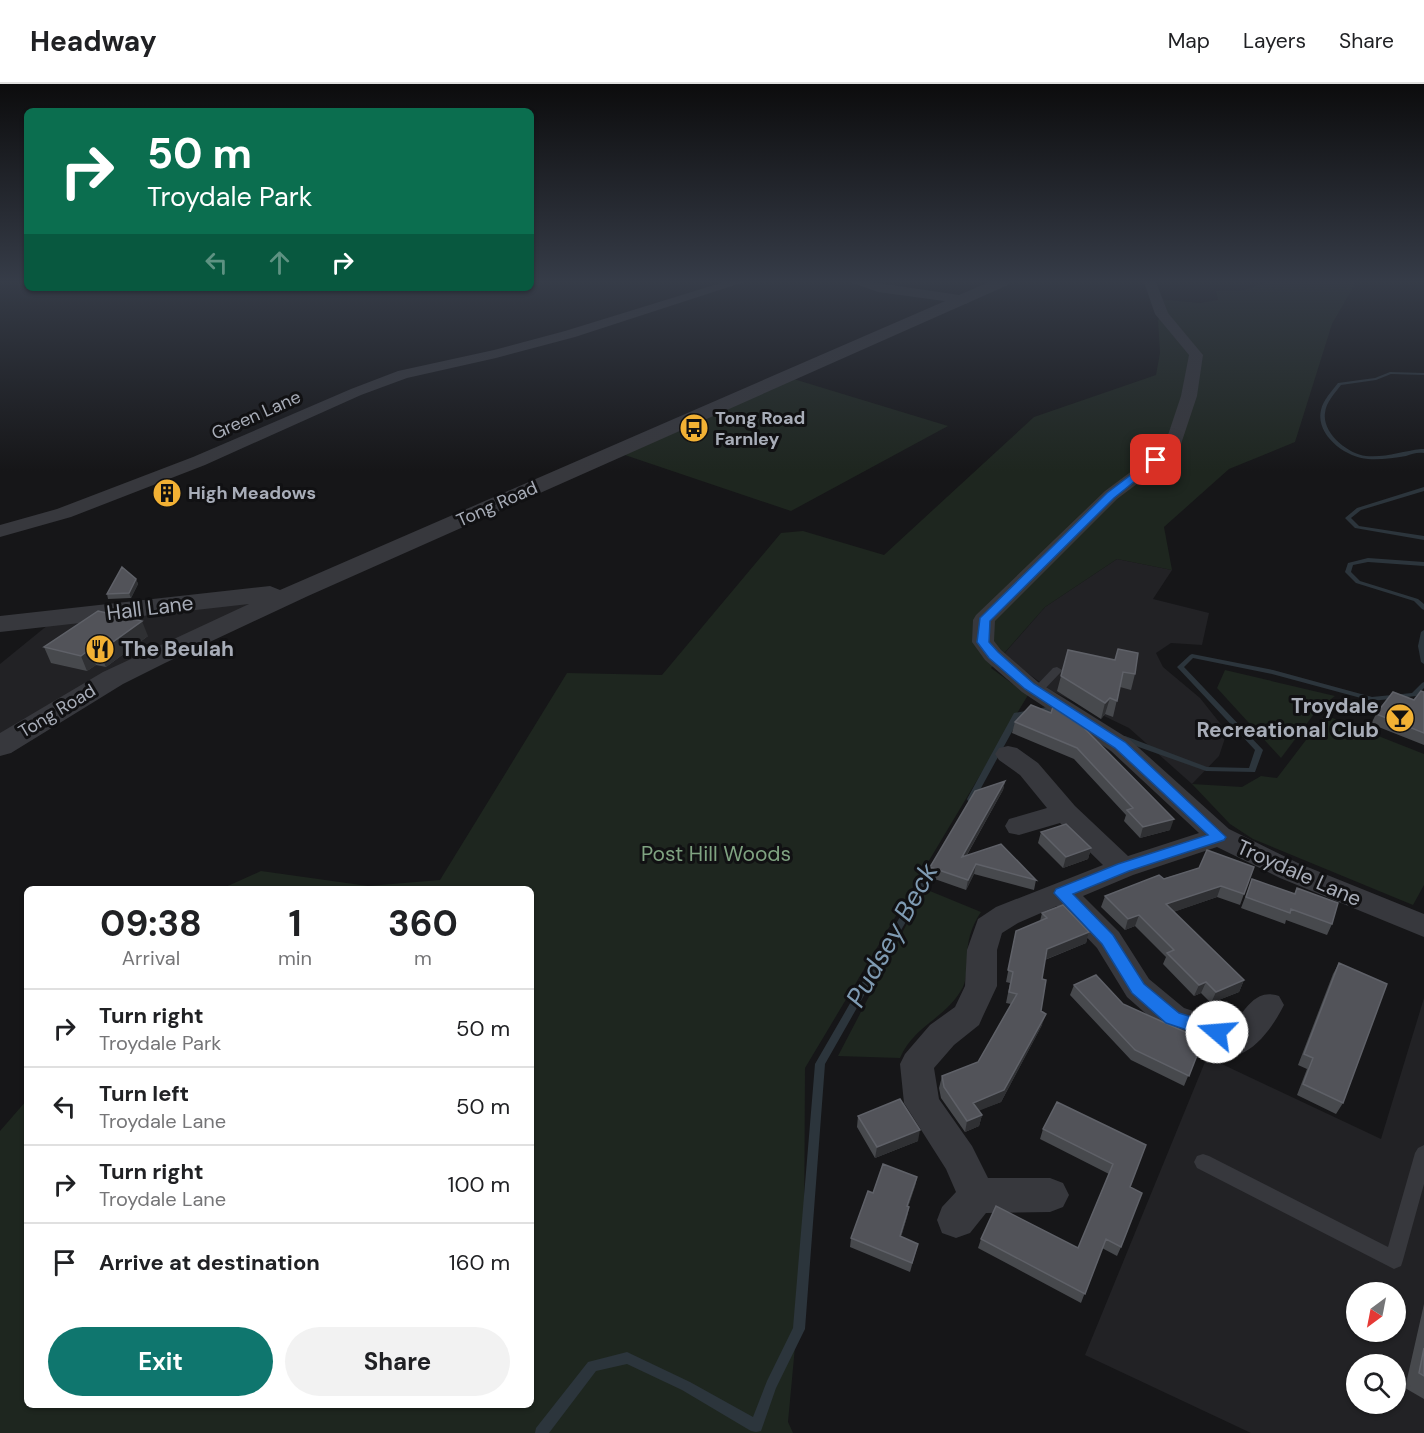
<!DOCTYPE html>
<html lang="en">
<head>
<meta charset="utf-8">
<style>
  body { margin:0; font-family:"DM Sans",sans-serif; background:#f2f2f2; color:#202124; height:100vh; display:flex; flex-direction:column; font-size:22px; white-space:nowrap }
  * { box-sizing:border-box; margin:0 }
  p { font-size:20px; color:#757577 }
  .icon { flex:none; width:33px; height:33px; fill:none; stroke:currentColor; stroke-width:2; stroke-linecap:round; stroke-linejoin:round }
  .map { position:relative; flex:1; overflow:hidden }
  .drawer { position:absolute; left:24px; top:802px; width:510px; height:522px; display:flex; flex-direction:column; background:#fff; border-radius:9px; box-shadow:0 2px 4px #0004 }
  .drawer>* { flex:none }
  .top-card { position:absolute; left:24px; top:24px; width:510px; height:183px; border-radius:9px; box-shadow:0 2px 4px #0004; background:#0b6e4f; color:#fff; overflow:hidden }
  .needle { width:39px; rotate:212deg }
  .tools { position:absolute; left:1346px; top:1198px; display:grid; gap:12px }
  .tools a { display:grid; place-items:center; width:60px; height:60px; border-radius:50%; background:#fff; box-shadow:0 2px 4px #0004; font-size:30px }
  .pin { position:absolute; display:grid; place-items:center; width:51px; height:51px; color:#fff; margin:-26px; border-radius:12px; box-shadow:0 3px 9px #0006 }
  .me { position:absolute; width:66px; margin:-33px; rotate:288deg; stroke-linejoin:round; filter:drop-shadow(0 0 4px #0008) }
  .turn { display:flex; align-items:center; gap:21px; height:126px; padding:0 24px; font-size:27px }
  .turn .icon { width:78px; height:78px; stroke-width:2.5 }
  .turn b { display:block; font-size:42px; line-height:51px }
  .lanes { display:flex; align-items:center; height:57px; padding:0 24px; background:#0003; justify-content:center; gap:30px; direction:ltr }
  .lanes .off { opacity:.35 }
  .eta { display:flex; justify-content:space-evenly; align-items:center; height:102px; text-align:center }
  .eta b { font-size:36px; font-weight:700; line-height:42px }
  .action { display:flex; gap:12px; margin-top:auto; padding:12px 24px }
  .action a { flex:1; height:69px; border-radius:36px; background:#0f766e; color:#fff; font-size:24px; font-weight:700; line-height:69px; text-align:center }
  .action a+a { background:#f2f2f2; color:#202124 }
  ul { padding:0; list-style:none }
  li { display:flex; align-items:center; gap:18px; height:78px; padding:0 24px; border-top:2px solid #e0e0e0 }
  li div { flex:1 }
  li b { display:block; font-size:22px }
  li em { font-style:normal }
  header { display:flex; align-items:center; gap:36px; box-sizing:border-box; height:84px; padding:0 30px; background:#fff; border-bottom:2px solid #e0e0e0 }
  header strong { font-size:28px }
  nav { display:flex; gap:33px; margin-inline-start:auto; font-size:21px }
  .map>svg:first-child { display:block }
  .built { fill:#222225; fill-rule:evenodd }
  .green { fill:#1e261f }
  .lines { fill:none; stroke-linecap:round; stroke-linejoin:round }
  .stream { fill:#2c353c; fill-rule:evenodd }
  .service { fill:#37383d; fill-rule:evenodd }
  .minor { fill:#37383d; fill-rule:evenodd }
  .tertiary { fill:#37383d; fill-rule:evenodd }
  .wall { fill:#47494d }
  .shaded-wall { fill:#2f3033 }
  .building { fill:#525359; stroke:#5f6168; stroke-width:1.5 }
  .route { fill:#1a73e8; stroke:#114b97; stroke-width:1.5 }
  .labels { text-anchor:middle; stroke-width:6; stroke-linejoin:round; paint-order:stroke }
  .far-street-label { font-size:18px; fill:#a8adb8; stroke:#111113 }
  .far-poi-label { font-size:18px; font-weight:bold; fill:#a8adb8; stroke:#111113; text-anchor:start }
  .street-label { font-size:21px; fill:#a8adb8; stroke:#111113 }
  .poi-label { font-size:21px; font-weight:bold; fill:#a8adb8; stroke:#111113; text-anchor:start }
  .park-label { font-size:21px; fill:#7fa381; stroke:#111113 }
  .near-water-label { font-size:27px; font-style:italic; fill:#7f9bb3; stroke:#111113 }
</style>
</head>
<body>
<header>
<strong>Headway</strong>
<nav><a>Map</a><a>Layers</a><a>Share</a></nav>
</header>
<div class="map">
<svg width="1424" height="1349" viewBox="0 0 1424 1349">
  <rect width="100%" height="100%" fill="#161618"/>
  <path class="built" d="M 1117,475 L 1172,486 L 1153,515 L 1209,529 L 1202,561 L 1171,559 L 1156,569 L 1163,583 L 1200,614 L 1227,648 L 1219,672 L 1192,700 L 1129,644 L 1052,607 L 1003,571 L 1045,523 Z
    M 299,507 L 0,653 L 0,580 L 54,536 Z
    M 1424,914 L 1424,1349 L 1251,1349 L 1085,1271 L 1207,973 L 1381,1055 ZM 1356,1209 L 1395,1209 L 1395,1248 L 1356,1248 ZM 1356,1281 L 1395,1281 L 1395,1320 L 1356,1320 Z"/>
  <path class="green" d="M 1266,198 L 1356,198 L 1332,240 L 1295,358 L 1229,385 L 1164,443 L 1172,486 L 1117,475 L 1045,523 L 991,584 L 1028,611 L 805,984 L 804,1166 L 788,1338 L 793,1349 L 0,1349 L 0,1047 L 27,1016 L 27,1322 L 531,1322 L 531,806 L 221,805 L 261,787 L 368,802 L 440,796 L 567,589 L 662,591 L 781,449 L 803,447 L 884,471 L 1034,333 L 1156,291 L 1160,269 L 1158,236 L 1163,232 L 1158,215 L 1200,219 L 1218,216 L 1216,207 L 1245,206 Z
    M 787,293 L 948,342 L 791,427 L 616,368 Z
    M 1225,586 L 1335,612 L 1317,626 L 1281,674 L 1217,604 Z
    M 1325,631 L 1424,670 L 1424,801 L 1413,821 L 1253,755 L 1230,740 L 1192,700 L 1242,703 L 1261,692 L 1277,694 Z
    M 925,805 L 981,828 C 971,843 967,857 967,876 C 966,884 967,895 963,903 C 947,934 914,941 900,974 L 838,972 Z"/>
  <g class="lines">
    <path class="stream" d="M 1390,288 L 1424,289 L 1424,291 L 1391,290 L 1376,296 L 1341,301 C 1335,309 1326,318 1325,329 C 1322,349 1348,370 1366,372 C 1385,374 1403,367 1421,365 L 1424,365 L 1424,369 C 1417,368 1412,370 1406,372 C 1394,374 1380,376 1368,375 C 1346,374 1315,351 1321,326 C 1323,316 1332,307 1338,299 L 1375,294 Z
      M 1424,403 L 1424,407 L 1361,426 L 1351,434 L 1359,442 L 1424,452 L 1424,456 L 1355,444 L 1345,434 L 1357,424 Z
      M 1368,474 L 1424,478 L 1424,482 L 1368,478 L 1353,481 L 1351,488 L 1360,497 L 1418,515 L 1424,520 L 1424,526 L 1422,525 L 1414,517 L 1356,499 L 1345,488 L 1348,479 Z
      M 1424,546 L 1424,580 L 1421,578 L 1418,562 L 1421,548 Z
      M 1192,570 L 1273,586 L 1372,613 L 1412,609 L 1422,599 L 1424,598 L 1424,604 L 1416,612 L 1372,617 L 1272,590 L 1193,574 L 1184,583 L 1263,666 L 1255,688 L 1206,687 L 1119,656 L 1118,654 L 1119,652 L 1125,652 L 1207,683 L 1249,684 L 1255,666 L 1177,583 L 1190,571 Z
      M 1047,623 L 1061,627 L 1062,629 L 1058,631 L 1046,627 L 1020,633 L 975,715 L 974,717 L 968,717 L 967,715 L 1014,629 Z
      M 933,780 L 936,781 L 937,783 L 825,980 L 805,1245 L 776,1304 L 761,1347 L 756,1348 L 751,1347 L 682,1306 L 627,1280 L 596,1287 L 549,1349 L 535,1349 L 536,1344 L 588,1278 L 627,1268 L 690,1298 L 753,1333 L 767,1297 L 793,1244 L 815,980 L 930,781 Z"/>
    <path class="service" d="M 1057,583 L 1062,586 L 1061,588 L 1041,609 L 1033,609 L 1031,607 L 1033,605 L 1053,584 Z
      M 1424,1061 L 1424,1100 L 1403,1176 L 1401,1182 L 1394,1185 L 1197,1084 L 1194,1078 L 1197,1072 L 1203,1070 L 1209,1072 L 1388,1163 L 1415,1069 L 1418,1064 Z"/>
    <path class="minor" d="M 724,198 L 744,198 L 575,253 L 496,274 L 407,294 L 361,311 L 205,381 L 71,433 L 0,453 L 0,441 L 57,425 L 193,373 L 351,305 L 398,287 L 494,266 L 565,247 Z
      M 850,198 L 871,198 L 966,212 L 972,216 L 966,220 L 878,208 Z
      M 1144,198 L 1156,198 L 1168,229 L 1203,271 L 1197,312 L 1178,369 L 1117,415 L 995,537 L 994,557 L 1001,566 L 1038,598 L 1129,655 L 1229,745 L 1300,780 L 1424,830 L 1424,853 L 1280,794 L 1217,763 L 1133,791 L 1083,812 L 1119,848 L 1149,895 L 1184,924 L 1233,940 C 1247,924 1256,904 1279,912 L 1284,921 C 1275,939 1259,963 1240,970 L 1161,943 L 1127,913 L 1097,864 L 1057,822 L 1018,839 L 1002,849 L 997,866 L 997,902 L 983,932 L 979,941 L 954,961 L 934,984 L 939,1015 L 972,1062 L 988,1094 L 1050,1094 L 1063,1099 L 1069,1111 L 1063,1123 L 1050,1128 L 986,1129 L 970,1149 L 956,1154 L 942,1149 L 937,1136 L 942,1123 L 956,1108 L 946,1085 L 904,1019 L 900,980 L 905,970 L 930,941 L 955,923 L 965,902 L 967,866 L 978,835 L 996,823 L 1103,781 L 1060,739 L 1019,751 L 1009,749 L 1005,742 L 1009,735 L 1047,724 L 1020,691 L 999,676 L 995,670 L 999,664 L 1008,662 L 1017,664 L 1038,679 L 1075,722 L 1128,772 L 1199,749 L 1111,667 L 1022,608 L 985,576 L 972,558 L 973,536 L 976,531 L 1105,407 L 1164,363 L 1181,312 L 1189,271 L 1155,230 Z"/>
    <path class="tertiary" d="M 989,198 L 1010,198 L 1008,201 L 308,512 L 165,579 L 123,600 L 11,669 L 0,672 L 0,649 L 103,588 L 249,520 L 0,548 L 0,532 L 270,502 L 280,506 Z"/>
  </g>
  <path class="wall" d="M 136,495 L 138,500 L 131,514 L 108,515 L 107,510 Z
    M 148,552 L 106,583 L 96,581 L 87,587 L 51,579 L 44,563 Z
    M 1118,565 L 1135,590 L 1131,606 L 1120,603 L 1113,633 L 1105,630 L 1101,635 L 1057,607 L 1061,592 L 1115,576 Z
    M 1424,608 L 1424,661 L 1371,640 L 1376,630 L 1414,616 Z
    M 1051,629 L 1088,642 L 1087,646 L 1170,746 L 1140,754 L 1124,737 L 1126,731 L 1074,675 L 1012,649 L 1015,638 Z
    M 1005,697 L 1003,706 L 967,771 L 1036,796 L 1034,806 L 974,790 L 966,806 L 929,793 L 930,783 Z
    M 1041,748 L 1091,764 L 1088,775 L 1063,784 L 1038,759 Z
    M 1199,784 L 1244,810 L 1240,821 L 1217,813 L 1173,828 L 1244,896 L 1239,908 L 1211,919 L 1201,909 L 1194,912 L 1163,880 L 1166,873 L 1135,842 L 1125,846 L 1101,823 L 1105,812 Z
    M 1252,795 L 1294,810 L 1297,804 L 1332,840 L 1327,851 L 1286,836 L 1285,840 L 1241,824 Z
    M 1042,829 L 1089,848 L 1086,859 L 1045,876 L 1042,895 L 1041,927 L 1042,941 L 1001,1018 L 979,1026 L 982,1031 L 979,1042 L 965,1048 L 941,1014 L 939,1004 L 942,992 L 978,978 L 1011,920 L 1006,919 L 1010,899 L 1006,898 L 1016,847 L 1040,837 Z
    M 1339,879 L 1343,1019 L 1336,1030 L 1297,1011 L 1307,985 L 1298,981 L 1333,890 Z
    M 1074,901 L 1123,920 L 1203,956 L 1184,1002 L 1131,976 L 1070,911 Z
    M 858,1032 L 918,1057 L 875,1074 L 857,1043 Z
    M 1043,1045 L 1146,1061 L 1130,1103 L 1121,1163 L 1117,1172 L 1102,1164 L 1081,1219 L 978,1164 L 981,1155 L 1078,1164 L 1109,1090 L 1040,1055 Z
    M 917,1093 L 915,1102 L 908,1123 L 909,1123 L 907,1133 L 901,1153 L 918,1160 L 910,1188 L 850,1163 L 851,1154 L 873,1109 Z
    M 1424,1220 L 1424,1315 L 1405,1304 Z"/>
  <path class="shaded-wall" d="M 136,495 L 138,500 L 131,514 L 129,509 Z
    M 142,537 L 148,552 L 106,583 L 99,568 Z
    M 90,565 L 96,581 L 87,587 L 81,572 Z
    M 1110,614 L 1105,630 L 1101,635 L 1105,619 Z
    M 1005,697 L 1003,706 L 960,783 L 962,773 Z
    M 1174,735 L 1170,746 L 1140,754 L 1143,743 Z
    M 1091,764 L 1088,775 L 1063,784 L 1066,773 Z
    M 976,780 L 974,790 L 966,806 L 968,796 Z
    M 1221,802 L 1217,813 L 1162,832 L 1166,820 Z
    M 1139,831 L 1135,842 L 1125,846 L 1128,835 Z
    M 1089,848 L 1086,859 L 1044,876 L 1047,865 Z
    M 1244,896 L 1239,908 L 1211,919 L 1216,908 Z
    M 1206,898 L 1201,909 L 1194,912 L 1199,901 Z
    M 1046,930 L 1042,941 L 1001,1018 L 971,1030 L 973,1019 Z
    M 982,1031 L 979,1042 L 965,1048 L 967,1037 Z
    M 920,1046 L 918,1057 L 875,1074 L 877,1063 Z
    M 917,1093 L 915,1102 L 905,1132 L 907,1122 Z
    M 909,1123 L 907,1133 L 898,1162 L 900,1152 Z"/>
  <path class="building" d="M 122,483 L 136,495 L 129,509 L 107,510 Z
    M 98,527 L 142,537 L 99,568 L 90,565 L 81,572 L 44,563 Z
    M 1118,565 L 1138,569 L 1135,590 L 1123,588 L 1117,617 L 1110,614 L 1105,619 L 1061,592 L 1068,566 L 1115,576 Z
    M 1421,607 L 1424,608 L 1424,649 L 1376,630 L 1393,608 L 1414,616 Z
    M 1054,620 L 1088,642 L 1085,645 L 1174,735 L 1143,743 L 1127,726 L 1133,724 L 1077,664 L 1015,638 L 1031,621 L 1051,629 Z
    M 1005,697 L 962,773 L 1001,760 L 1036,796 L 976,780 L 968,796 L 930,783 L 975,707 Z
    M 1066,740 L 1091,764 L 1066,773 L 1041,748 Z
    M 1207,766 L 1254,783 L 1244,810 L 1221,802 L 1166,820 L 1244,896 L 1216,908 L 1206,898 L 1199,901 L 1167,869 L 1174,866 L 1139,831 L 1128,835 L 1105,812 L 1159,791 L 1164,795 L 1199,784 Z
    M 1252,795 L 1295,810 L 1297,804 L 1338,819 L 1332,840 L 1291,825 L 1290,829 L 1246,813 Z
    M 1063,821 L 1089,848 L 1047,865 L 1042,895 L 1046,896 L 1041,927 L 1046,930 L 1004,1006 L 973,1019 L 982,1031 L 967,1037 L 944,1003 L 942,992 L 978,978 L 1017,910 L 1009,908 L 1013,888 L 1008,886 L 1016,847 L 1047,834 L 1042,829 Z
    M 1339,879 L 1387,900 L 1343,1019 L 1303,1000 L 1313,974 L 1304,970 Z
    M 1096,891 L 1123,920 L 1203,956 L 1189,992 L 1135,966 L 1074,901 Z
    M 900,1015 L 920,1046 L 877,1063 L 858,1032 Z
    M 1057,1018 L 1146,1061 L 1130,1103 L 1142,1109 L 1121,1163 L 1106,1155 L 1085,1210 L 981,1155 L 996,1122 L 1078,1164 L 1113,1080 L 1043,1045 Z
    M 883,1080 L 917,1093 L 907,1122 L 909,1123 L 900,1152 L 918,1160 L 912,1179 L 851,1154 L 868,1107 L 873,1109 Z
    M 1424,1264 L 1424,1292 L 1419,1289 Z"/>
  <linearGradient id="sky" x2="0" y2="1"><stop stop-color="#0c0c0d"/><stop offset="0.51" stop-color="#363c48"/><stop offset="1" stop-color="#363c48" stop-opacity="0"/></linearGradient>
  <rect width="1424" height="387" fill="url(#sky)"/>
  <path class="route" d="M 1153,374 L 1161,376 L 1114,414 L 990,537 L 989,558 L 998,568 L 1034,600 L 1125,658 L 1226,753 L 1224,756 L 1129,787 L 1073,810 L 1113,851 L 1144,900 L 1179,929 L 1224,943 L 1226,948 L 1224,954 L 1217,956 L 1166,939 L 1132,909 L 1102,860 L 1054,809 L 1056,805 L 1118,780 L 1208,751 L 1115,664 L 1025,605 L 989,574 L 977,558 L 980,534 L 1107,409 Z"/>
  <defs>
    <g id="bus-disc" transform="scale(1.5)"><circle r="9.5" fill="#f2b134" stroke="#111113"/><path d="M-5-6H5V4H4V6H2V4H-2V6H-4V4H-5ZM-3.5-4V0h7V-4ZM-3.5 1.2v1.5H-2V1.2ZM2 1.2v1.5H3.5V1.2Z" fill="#111"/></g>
    <g id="building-disc" transform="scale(1.5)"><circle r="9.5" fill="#f2b134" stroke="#111113"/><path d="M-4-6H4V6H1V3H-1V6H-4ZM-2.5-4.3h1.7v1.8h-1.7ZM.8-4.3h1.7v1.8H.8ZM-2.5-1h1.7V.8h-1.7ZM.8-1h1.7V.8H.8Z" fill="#111"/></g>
    <g id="restaurant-disc" transform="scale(1.5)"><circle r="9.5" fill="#f2b134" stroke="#111113"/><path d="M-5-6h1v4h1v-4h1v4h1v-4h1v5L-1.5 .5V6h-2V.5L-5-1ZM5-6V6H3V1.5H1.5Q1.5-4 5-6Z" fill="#111"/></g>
    <g id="bar-disc" transform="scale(1.5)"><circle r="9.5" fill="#f2b134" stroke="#111113"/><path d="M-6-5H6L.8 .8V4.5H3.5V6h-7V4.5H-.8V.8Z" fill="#111"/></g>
  </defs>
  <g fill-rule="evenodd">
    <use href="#bus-disc" x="694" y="344"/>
    <use href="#building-disc" x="167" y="409"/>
    <use href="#restaurant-disc" x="100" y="565"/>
    <use href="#bar-disc" x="1400" y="634"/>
  </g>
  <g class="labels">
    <g class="far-street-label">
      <text transform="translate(256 331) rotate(-24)" y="6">Green Lane</text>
      <text transform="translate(497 420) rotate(-24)" y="6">Tong Road</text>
      <text transform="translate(57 627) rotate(-31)" y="6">Tong Road</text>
    </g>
    <g class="far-poi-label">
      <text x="715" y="340">Tong Road<tspan x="715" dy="21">Farnley</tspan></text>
      <text x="188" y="415">High Meadows</text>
    </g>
    <g class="street-label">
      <text transform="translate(150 524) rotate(-7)" y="7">Hall Lane</text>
      <text transform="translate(1299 789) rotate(24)" y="7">Troydale Lane</text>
    </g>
    <g class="poi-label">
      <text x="121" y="572">The Beulah</text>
      <text x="1379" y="629" text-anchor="end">Troydale<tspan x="1379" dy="24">Recreational Club</tspan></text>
    </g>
    <g class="park-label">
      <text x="716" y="777">Post Hill Woods</text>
    </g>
    <g class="near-water-label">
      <text transform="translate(892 851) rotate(-61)" y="9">Pudsey Beck</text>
    </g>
  </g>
</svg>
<div class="tools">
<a><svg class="needle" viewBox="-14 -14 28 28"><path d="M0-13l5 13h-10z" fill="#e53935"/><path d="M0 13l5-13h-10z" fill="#757577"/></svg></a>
<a><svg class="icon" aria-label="search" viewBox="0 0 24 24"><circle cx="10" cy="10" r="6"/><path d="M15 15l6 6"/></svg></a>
</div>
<div class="pin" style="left:1156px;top:376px;background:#d93025"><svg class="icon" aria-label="arrive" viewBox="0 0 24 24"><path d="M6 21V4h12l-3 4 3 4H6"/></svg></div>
<svg class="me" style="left:1217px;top:948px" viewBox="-20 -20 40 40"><circle r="19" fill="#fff"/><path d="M0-13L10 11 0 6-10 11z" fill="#1a73e8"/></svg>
<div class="top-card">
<div class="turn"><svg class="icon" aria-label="right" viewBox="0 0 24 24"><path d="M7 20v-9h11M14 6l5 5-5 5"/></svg><div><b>50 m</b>Troydale Park</div></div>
<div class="lanes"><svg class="icon off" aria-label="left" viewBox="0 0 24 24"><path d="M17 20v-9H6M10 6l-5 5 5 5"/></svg><svg class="icon off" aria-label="ahead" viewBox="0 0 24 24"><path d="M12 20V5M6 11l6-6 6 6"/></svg><svg class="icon" aria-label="right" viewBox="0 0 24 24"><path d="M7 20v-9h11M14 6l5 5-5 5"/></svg></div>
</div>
<section class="drawer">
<div class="eta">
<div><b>09:38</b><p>Arrival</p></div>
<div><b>1</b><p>min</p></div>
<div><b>360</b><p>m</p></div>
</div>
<ul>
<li><svg class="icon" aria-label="right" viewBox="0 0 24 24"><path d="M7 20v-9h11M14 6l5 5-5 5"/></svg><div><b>Turn right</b><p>Troydale Park</p></div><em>50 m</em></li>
<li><svg class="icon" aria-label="left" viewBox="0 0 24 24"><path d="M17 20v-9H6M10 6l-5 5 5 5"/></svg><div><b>Turn left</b><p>Troydale Lane</p></div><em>50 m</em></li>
<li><svg class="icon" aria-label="right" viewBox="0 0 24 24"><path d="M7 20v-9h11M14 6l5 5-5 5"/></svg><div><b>Turn right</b><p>Troydale Lane</p></div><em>100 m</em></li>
<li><svg class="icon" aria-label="arrive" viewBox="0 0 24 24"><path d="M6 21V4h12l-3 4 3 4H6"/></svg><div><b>Arrive at destination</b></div><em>160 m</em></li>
</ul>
<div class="action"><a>Exit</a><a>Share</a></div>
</section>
</div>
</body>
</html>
